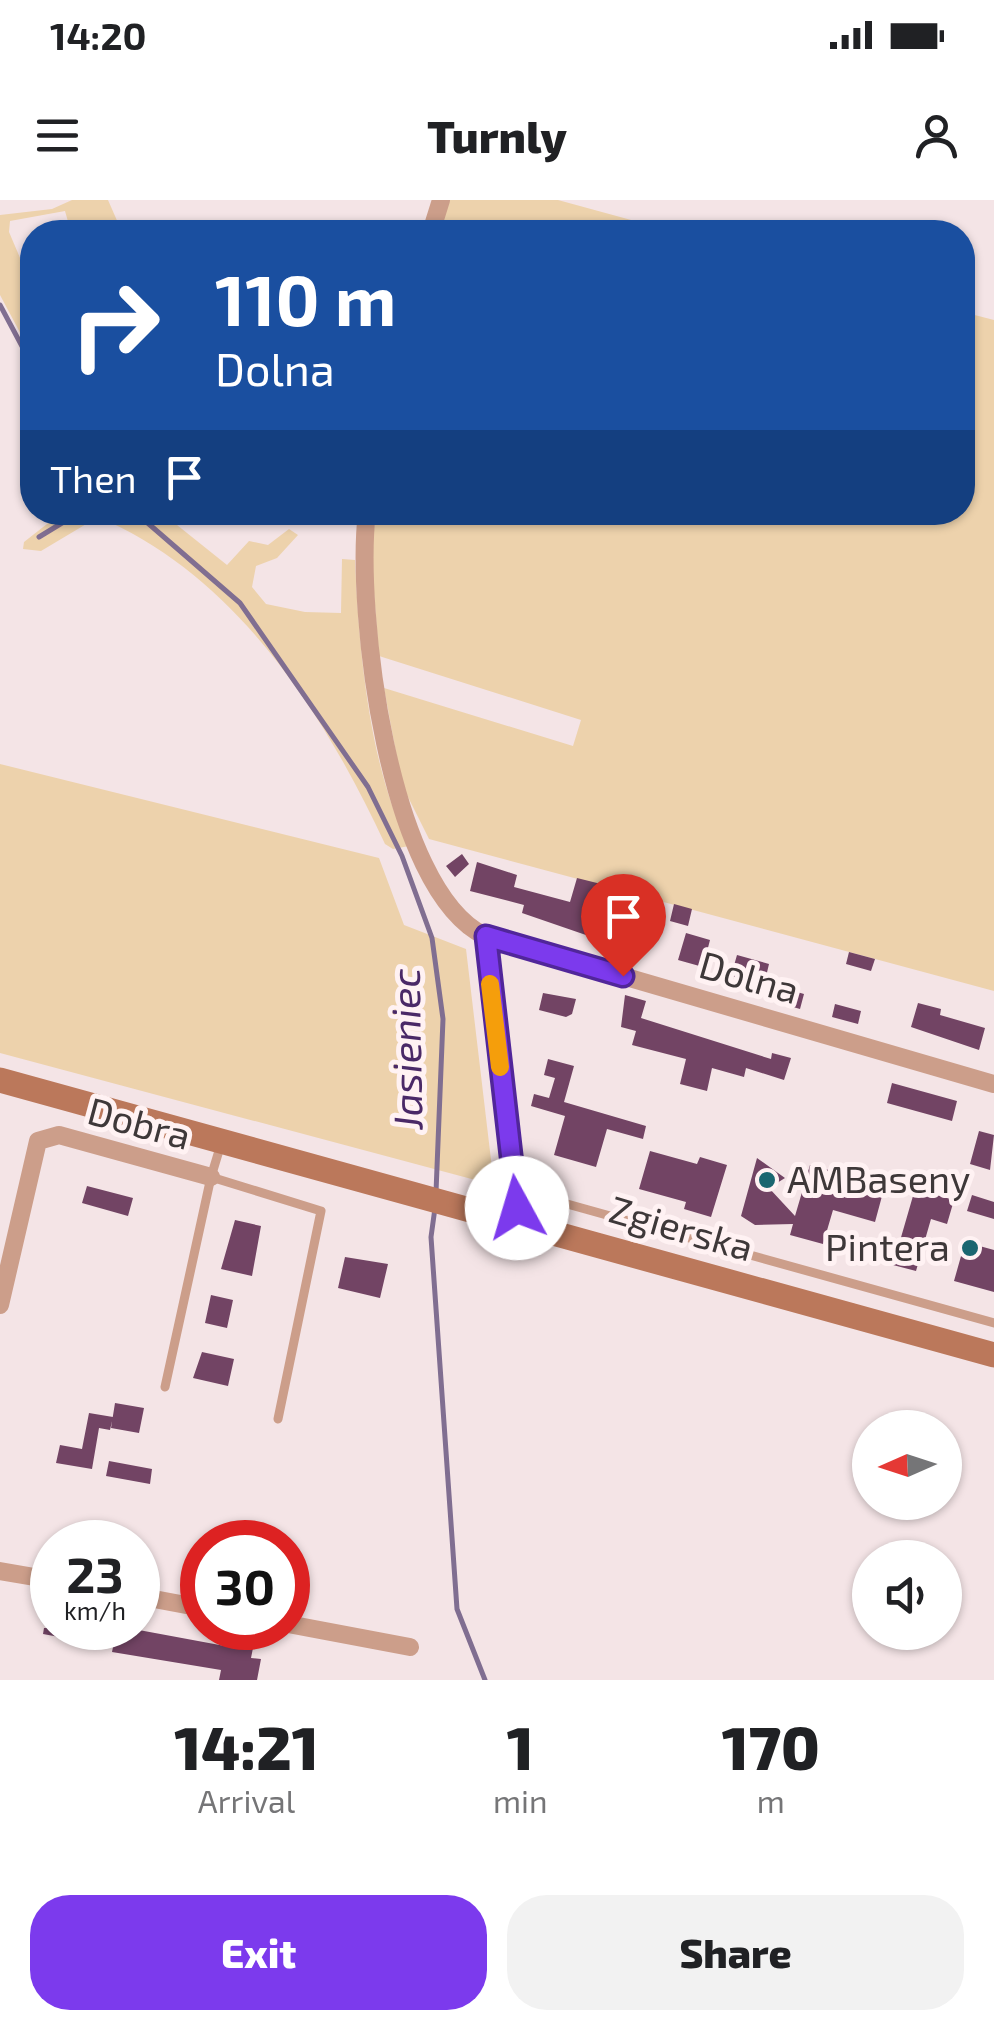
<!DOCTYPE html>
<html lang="en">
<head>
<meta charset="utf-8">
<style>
  body { margin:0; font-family:"Exo 2",sans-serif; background:#f2f2f2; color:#202124; height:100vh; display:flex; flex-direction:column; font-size:38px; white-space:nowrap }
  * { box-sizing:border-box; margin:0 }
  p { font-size:32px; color:#757577 }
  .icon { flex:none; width:55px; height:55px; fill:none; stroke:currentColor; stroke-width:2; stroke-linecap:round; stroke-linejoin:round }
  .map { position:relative; height:1480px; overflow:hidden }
  .drawer { display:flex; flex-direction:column; background:#fff; flex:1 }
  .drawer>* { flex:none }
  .top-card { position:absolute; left:20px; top:20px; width:955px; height:305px; border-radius:40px; box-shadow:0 2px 8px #0004; background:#1a4fa0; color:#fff; overflow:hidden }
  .needle { width:65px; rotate:267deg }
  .fabs { position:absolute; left:852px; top:1210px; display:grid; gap:20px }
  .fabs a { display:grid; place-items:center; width:110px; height:110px; border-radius:50%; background:#fff; box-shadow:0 2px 8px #0004; font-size:50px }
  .speed { position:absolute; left:30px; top:1320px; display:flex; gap:20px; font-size:50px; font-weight:700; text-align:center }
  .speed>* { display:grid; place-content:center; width:130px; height:130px; border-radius:50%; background:#fff; box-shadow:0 2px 8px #0004; line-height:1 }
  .speed small { font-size:25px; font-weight:400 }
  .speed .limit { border:15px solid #d22; background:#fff; color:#111 }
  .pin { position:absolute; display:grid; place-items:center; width:85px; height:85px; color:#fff; margin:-102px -42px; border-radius:50% 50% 50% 0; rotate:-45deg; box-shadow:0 0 10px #0007 }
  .pin .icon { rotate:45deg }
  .me { position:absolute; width:110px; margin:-55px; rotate:354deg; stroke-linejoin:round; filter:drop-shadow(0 0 8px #0008) }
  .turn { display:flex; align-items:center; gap:35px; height:210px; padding:0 30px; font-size:45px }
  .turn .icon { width:130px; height:130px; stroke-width:2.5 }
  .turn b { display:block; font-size:70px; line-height:85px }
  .then { display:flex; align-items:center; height:95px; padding:0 30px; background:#0003; gap:20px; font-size:38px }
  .eta { display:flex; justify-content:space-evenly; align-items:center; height:170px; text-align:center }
  .eta b { font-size:60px; font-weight:800; line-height:70px }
  .cta { display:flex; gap:20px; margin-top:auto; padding:20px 30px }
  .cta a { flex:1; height:115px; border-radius:40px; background:#7c3aed; color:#fff; font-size:40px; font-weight:800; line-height:115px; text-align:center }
  .cta a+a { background:#f2f2f2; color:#202124 }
  .status { display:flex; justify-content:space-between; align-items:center; height:70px; padding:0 50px; background:#fff; direction:ltr }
  .status svg { height:28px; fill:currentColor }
  header { display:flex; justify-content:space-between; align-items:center; height:130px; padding:0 30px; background:#fff; font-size:45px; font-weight:800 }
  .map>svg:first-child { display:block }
  .green { fill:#edd2ac }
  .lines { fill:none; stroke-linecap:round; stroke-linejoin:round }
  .stream { stroke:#806e91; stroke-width:5 }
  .building { fill:#724464 }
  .service { stroke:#cc9e8a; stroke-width:9 }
  .minor { stroke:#cc9e8a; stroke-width:18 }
  .secondary { stroke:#bb785b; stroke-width:25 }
  .route-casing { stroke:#51269a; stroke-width:25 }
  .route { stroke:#7c3aed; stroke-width:18 }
  .slow { stroke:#f59e0b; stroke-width:18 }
  .poi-dot { fill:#1b6670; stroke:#fff2f3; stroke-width:4 }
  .labels { text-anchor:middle; stroke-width:10; stroke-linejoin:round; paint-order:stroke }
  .street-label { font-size:38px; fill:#3e3839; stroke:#fff2f3 }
  .poi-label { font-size:38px; fill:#3e3839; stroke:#fff2f3; text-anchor:start }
  .water-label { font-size:40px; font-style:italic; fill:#4a2967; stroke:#fff2f3 }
</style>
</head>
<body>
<div class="status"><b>14:20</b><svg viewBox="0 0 49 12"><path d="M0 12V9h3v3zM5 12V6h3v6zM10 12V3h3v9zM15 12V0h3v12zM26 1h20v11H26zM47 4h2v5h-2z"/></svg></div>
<header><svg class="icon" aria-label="menu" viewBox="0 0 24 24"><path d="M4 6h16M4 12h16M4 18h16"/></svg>Turnly<svg class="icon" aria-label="person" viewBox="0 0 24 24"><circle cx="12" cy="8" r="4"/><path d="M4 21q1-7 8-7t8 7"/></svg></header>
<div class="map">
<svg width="994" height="1480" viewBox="0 0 994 1480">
  <rect width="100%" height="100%" fill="#f4e4e6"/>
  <path class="green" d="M 72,0 L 108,0 L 122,32 L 71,32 L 65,11 L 10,21 L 9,32 L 32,86 L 32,155 L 0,95 L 0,15 L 52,9 Z
    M 446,0 L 558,0 L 675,32 L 437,32 Z
    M 963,112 L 994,120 L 994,791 L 429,639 L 402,585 L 384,488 L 573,546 L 581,520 L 379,456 L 371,355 L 376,313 L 962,312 Z
    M 61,313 L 170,313 L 167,317 L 227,365 L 249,341 L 268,345 L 289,329 L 298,335 L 277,358 L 256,366 L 252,387 L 266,404 L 305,412 L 341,413 L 342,359 L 355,360 C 359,450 369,566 409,646 L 393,649 L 385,644 C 324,513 236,375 98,317 L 41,351 L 23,349 L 24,342 Z
    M 0,564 L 379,658 L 404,725 L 466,749 L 494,985 L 0,853 Z"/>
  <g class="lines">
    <path class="stream" d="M 0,105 L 32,165
      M 135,312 L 240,403 L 368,587 L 402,656 L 432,738 L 443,819 L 436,992
      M 39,337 L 80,312
      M 435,1008 L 431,1037 L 457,1409 L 485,1480"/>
  </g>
  <path class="building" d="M 462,654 L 469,664 L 455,677 L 446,666 Z
    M 477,662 L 517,675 L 514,687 L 570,702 L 577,678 L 617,688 L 609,718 L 651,730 L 644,755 L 522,713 L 524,705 L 470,691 Z
    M 674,704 L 692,709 L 688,726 L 670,721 Z
    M 686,733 L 710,740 L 703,767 L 678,760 Z
    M 849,752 L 875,759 L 871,771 L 846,764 Z
    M 737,755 L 769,764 L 764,785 L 731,776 Z
    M 780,787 L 804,794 L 800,809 L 776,802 Z
    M 543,793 L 576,799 L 572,814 L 566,817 L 539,810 Z
    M 625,795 L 646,801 L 641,818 L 771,859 L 772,853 L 791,858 L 784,880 L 746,868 L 744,877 L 712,868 L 707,891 L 680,884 L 686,859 L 632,845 L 636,831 L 621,827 Z
    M 918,803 L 941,809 L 940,815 L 985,828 L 979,850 L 911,827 Z
    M 835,804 L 861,811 L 858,824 L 832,817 Z
    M 548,859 L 574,866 L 564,902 L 646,926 L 643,939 L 607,929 L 596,967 L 554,955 L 565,916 L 531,906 L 534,894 L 549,898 L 555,878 L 544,875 Z
    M 892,883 L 957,901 L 952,921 L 887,903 Z
    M 979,931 L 994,935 L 990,970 L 970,964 Z
    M 650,951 L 697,964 L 700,957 L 727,965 L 711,1017 L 684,1009 L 686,1002 L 639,989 Z
    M 757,958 L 785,978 L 769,988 L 795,1016 L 810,965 L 885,985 L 875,1022 L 833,1010 L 823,1044 L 790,1035 L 793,1024 L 755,1025 L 741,1016 Z
    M 87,986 L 133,998 L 128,1016 L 82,1003 Z
    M 915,989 L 954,1000 L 947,1024 L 931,1019 L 916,1071 L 893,1065 Z
    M 972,995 L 994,1002 L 994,1019 L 967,1011 Z
    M 235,1020 L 261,1026 L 252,1076 L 221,1069 Z
    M 965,1042 L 994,1050 L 994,1092 L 954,1081 Z
    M 345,1057 L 388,1064 L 380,1098 L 338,1088 Z
    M 211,1095 L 233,1100 L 227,1128 L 205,1123 Z
    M 202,1152 L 234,1159 L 228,1186 L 193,1178 Z
    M 115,1203 L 144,1208 L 139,1233 L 111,1228 Z
    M 89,1213 L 113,1217 L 110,1230 L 99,1228 L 92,1269 L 56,1263 L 60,1245 L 82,1249 Z
    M 109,1261 L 152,1269 L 150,1284 L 106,1276 Z
    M 81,1322 L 127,1335 L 127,1342 L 78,1342 Z
    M 44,1428 L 128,1428 L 225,1446 L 226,1439 L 254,1443 L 251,1458 L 261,1459 L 257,1480 L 219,1480 L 221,1470 L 112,1452 L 113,1447 L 43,1434 Z"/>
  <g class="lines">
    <path class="service" d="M 221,944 L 211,977 L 321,1011 L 278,1219
      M 517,990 L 994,1123
      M 165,1187 L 211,977"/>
    <path class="minor" d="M 431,32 L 441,0
      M 367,312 C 355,409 388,690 485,736 L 519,1004 L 513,1021
      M 485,736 L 994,884
      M 0,1105 L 38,941 L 59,935 L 211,977
      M 0,1371 L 52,1380
      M 138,1396 L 202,1408
      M 288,1424 L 410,1447"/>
    <path class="secondary" d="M 0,880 L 994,1155"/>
  </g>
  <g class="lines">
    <g class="route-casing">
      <path id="route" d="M 517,1008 L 486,736 L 623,776"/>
    </g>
    <use href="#route" class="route"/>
    <path class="slow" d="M 490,784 L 500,867"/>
  </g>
  <g class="poi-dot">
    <circle cx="767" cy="980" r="10"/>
    <circle cx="970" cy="1048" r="10"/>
  </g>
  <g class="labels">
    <g class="street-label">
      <text transform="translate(749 778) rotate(16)" y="13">Dolna</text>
      <text transform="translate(139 924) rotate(15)" y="13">Dobra</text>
      <text transform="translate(681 1029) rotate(16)" y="13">Zgierska</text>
    </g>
    <g class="poi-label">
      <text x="787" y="993">AMBaseny</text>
      <text x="950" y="1061" text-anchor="end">Pintera</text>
    </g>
    <g class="water-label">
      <text transform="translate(407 849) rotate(-91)" y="14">Jasieniec</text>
    </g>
  </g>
</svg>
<div class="fabs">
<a><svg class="needle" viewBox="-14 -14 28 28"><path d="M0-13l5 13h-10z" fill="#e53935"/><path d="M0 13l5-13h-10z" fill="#757577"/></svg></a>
<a><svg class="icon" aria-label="sound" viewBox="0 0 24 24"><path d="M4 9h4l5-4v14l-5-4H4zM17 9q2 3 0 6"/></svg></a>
</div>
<div class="speed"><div>23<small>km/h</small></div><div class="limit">30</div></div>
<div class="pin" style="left:623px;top:776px;background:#d93025"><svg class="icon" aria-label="arrive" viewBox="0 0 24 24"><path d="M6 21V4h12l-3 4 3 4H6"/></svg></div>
<svg class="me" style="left:517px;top:1008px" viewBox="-20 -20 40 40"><circle r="19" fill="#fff"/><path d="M0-13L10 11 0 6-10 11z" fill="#7c3aed"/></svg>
<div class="top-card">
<div class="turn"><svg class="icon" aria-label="right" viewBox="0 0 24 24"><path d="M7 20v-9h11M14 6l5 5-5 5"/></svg><div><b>110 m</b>Dolna</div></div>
<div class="then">Then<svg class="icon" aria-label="arrive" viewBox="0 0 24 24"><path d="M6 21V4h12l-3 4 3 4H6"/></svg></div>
</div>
</div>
<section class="drawer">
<div class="eta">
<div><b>14:21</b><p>Arrival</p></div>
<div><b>1</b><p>min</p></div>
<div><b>170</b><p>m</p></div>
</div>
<div class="cta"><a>Exit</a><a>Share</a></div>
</section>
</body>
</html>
